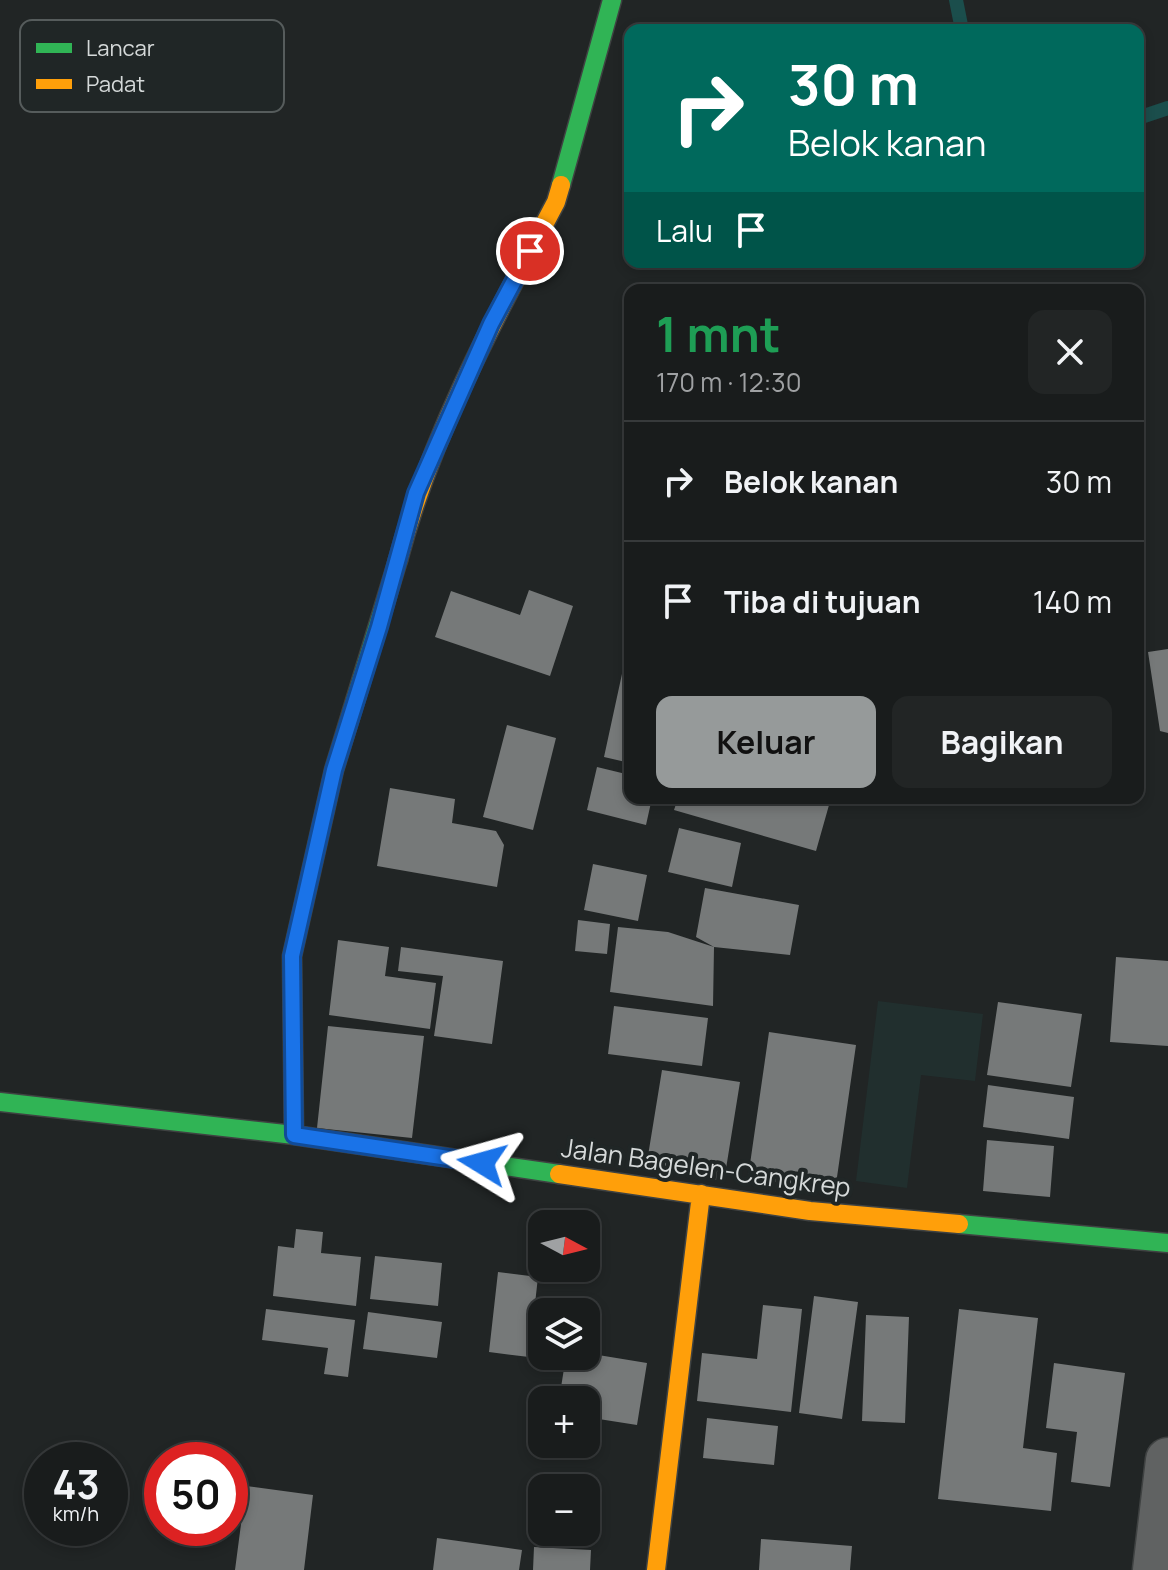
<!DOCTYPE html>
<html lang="id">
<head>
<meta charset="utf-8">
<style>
  body { margin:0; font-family:Manrope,sans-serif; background:#222525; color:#f1f3f6; height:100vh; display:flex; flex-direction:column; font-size:30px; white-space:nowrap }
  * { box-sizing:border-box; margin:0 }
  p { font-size:26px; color:#9fa1a3 }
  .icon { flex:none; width:44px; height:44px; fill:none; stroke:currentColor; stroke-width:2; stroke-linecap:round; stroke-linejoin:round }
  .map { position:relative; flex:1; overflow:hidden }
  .sheet { position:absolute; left:624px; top:284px; width:520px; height:520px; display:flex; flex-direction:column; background:#191c1c; border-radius:16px; box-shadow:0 4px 12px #0003,0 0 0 2px #373a3b }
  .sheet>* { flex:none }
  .banner { position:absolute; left:624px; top:24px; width:520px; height:244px; border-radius:16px; box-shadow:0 4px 12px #0003,0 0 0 2px #373a3b; background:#00695c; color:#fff; overflow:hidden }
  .needle { width:52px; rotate:97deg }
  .controls { position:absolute; left:528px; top:1210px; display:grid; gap:16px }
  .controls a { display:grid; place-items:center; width:72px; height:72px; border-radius:16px; background:#191c1c; box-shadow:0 4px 12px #0003,0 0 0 2px #373a3b; font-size:40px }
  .speed { position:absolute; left:24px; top:1442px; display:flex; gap:16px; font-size:40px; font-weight:700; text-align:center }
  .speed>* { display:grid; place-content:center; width:104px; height:104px; border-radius:50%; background:#191c1c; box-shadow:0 4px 12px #0003,0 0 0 2px #373a3b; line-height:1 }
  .speed small { font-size:20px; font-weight:400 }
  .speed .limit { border:12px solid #d22; background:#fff; color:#111 }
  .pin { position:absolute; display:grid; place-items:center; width:68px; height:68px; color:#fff; margin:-34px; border:4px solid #fff; border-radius:50%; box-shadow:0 2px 8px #0007 }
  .me { position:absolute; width:88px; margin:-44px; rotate:278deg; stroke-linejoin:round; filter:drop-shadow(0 0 6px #0008) }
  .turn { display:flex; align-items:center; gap:28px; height:168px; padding:0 32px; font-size:36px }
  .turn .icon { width:104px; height:104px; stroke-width:2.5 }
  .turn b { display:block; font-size:56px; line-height:68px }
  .then { display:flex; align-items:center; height:76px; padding:0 32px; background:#0003; gap:16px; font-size:30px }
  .round { display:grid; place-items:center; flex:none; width:84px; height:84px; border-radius:16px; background:#222525 }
  .headline { display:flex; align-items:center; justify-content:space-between; height:136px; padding:0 32px }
  h1 { font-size:48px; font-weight:700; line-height:60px; color:#1e9e55 }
  .button { display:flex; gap:16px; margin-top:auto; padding:16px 32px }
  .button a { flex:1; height:92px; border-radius:16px; background:#969a9a; color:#111; font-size:32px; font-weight:700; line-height:92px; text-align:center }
  .button a+a { background:#222525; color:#f1f3f6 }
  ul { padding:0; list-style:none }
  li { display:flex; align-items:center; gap:24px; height:120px; padding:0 32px; border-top:2px solid #373a3b }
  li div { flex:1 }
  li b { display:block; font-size:30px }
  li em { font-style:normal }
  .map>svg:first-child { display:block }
  .built { fill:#212f2e }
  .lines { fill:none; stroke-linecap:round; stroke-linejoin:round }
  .stream { stroke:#1b4e4c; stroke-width:14 }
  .building { fill:#767979 }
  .street-casing { stroke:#3f4242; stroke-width:47 }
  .fast-casing { stroke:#3f4242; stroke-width:21 }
  .slow-casing { stroke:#3f4242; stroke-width:21 }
  .street { stroke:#606262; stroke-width:44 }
  .fast { stroke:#30b455; stroke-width:18 }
  .slow { stroke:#ff9f0a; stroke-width:18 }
  .route-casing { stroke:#114b97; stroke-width:20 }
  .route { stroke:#1a73e8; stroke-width:14 }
  .labels { text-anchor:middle; stroke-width:8; stroke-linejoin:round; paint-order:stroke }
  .street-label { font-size:26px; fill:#d5d9d9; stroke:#202626 }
  .key { fill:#202626; stroke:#565c5c; stroke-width:2 }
  .key-label { font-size:22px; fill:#d5d9d9 }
</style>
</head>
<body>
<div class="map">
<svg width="1168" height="1570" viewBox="0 0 1168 1570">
  <rect width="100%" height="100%" fill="#212525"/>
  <path class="built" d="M 878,1001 L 983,1014 L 975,1081 L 921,1075 L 907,1188 L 856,1181 Z"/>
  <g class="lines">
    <path class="stream" d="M 956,0 L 962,30
      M 1138,118 L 1168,108"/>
  </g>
  <path class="building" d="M 529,590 L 573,606 L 550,676 L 435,637 L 451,591 L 520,615 Z
    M 1168,649 L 1168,733 L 1160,731 L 1148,652 Z
    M 625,660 L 630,661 L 630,763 L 604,757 Z
    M 507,725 L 556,738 L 533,830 L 483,817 Z
    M 597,767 L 630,775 L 630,798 L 652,798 L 646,825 L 587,810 Z
    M 390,788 L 455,799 L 452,823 L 496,831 L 504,845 L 497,887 L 377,866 Z
    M 678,798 L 831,798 L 816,851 L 674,810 Z
    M 679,828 L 741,843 L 732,887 L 668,872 Z
    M 593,864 L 647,875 L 638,921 L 584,910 Z
    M 705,888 L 799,905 L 790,955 L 714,947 L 696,937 Z
    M 578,920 L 610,924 L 607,954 L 575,951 Z
    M 618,927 L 668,932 L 714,947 L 713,1006 L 610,992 Z
    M 338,940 L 389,947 L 385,976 L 436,983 L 430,1029 L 329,1015 Z
    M 401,947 L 503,961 L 492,1044 L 434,1036 L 443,976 L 398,971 Z
    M 1116,957 L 1168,961 L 1168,1046 L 1110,1042 Z
    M 998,1002 L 1082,1014 L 1071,1087 L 987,1075 Z
    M 614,1006 L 708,1018 L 702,1066 L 608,1054 Z
    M 328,1026 L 424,1036 L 412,1138 L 317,1128 Z
    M 769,1032 L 856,1045 L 835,1191 L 748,1178 Z
    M 662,1070 L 740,1082 L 724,1181 L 646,1168 Z
    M 988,1085 L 1074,1097 L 1069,1139 L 983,1127 Z
    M 987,1140 L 1054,1146 L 1050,1197 L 983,1191 Z
    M 538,1222 L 542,1222 L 542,1267 L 532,1265 Z
    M 586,1228 L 598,1230 L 594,1251 L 586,1250 Z
    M 296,1229 L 323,1232 L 321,1253 L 361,1257 L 356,1306 L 273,1296 L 278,1246 L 294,1248 Z
    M 375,1256 L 442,1263 L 438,1306 L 370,1299 Z
    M 498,1272 L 538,1277 L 529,1357 L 489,1352 Z
    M 814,1296 L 858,1302 L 842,1419 L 799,1413 Z
    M 763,1305 L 802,1309 L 791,1412 L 697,1401 L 702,1353 L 757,1359 Z
    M 266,1309 L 355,1320 L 348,1377 L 324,1374 L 328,1348 L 262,1340 Z
    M 959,1309 L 1038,1318 L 1023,1448 L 1057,1453 L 1051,1511 L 938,1499 Z
    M 368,1312 L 442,1322 L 437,1358 L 363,1349 Z
    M 866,1315 L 909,1317 L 905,1423 L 862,1421 Z
    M 586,1353 L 647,1363 L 637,1425 L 586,1417 L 586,1400 L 559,1400 L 566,1356 Z
    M 1054,1363 L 1125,1373 L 1110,1487 L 1071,1482 L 1077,1432 L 1046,1428 Z
    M 707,1418 L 778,1426 L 774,1465 L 703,1458 Z
    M 246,1486 L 313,1495 L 304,1570 L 235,1570 Z
    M 437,1538 L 522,1550 L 519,1570 L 433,1570 Z
    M 761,1539 L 852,1546 L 850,1570 L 759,1570 Z
    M 534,1547 L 591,1550 L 590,1570 L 533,1570 Z"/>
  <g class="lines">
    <g class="street-casing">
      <path id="street" d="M 1155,1570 L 1168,1460"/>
    </g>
    <g class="fast-casing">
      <path id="fast" d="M 561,185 L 612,0
        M 0,1102 L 294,1135 L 559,1174
        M 294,1135 L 292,956 L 334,770 L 398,560
        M 959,1224 L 1168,1243"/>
    </g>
    <g class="slow-casing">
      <path id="slow" d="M 398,560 C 432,433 495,317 556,202 L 561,185
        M 559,1174 L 810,1211 L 959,1224
        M 656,1570 L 701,1194"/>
    </g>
    <use href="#street" class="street"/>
    <use href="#fast" class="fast"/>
    <use href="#slow" class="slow"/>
  </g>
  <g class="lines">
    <g class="route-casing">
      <path id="route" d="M 482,1163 L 294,1135 L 292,956 L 334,770 L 379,627 L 416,493 L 491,324 L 530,251"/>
    </g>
    <use href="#route" class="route"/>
  </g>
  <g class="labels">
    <g class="street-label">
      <text transform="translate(706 1168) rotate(8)" y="9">Jalan Bagelen-Cangkrep</text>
    </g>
  </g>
  <rect x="20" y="20" width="264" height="92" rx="12" class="key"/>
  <rect x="36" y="43" width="36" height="10" fill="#30b455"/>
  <rect x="36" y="79" width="36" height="10" fill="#ff9f0a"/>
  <g class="key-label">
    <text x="86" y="56">Lancar</text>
    <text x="86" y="92">Padat</text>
  </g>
</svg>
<div class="controls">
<a><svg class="needle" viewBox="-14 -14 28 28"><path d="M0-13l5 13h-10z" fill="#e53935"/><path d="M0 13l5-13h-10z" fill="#9fa1a3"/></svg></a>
<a><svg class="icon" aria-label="layers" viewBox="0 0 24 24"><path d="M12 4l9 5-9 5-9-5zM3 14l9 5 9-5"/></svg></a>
<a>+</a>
<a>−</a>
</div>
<div class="speed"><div>43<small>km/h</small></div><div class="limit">50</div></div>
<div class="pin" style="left:530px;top:251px;background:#d93025"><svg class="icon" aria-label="arrive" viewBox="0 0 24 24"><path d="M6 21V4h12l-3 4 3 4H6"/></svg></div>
<svg class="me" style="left:482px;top:1163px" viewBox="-20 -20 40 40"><path d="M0-17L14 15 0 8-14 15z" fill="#1a73e8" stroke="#fff" stroke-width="4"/></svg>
<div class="banner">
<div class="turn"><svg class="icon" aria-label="right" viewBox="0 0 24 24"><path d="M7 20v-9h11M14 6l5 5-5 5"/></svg><div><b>30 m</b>Belok kanan</div></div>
<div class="then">Lalu<svg class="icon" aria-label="arrive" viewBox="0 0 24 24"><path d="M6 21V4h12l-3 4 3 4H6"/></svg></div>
</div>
<section class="sheet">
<div class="headline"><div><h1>1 mnt</h1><p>170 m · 12:30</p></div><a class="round"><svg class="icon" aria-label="close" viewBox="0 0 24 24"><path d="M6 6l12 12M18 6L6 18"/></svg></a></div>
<ul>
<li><svg class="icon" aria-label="right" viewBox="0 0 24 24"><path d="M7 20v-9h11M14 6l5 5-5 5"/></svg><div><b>Belok kanan</b></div><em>30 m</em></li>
<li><svg class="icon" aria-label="arrive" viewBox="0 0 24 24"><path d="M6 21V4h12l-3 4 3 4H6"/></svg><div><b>Tiba di tujuan</b></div><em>140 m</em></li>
</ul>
<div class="button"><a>Keluar</a><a>Bagikan</a></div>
</section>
</div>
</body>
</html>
